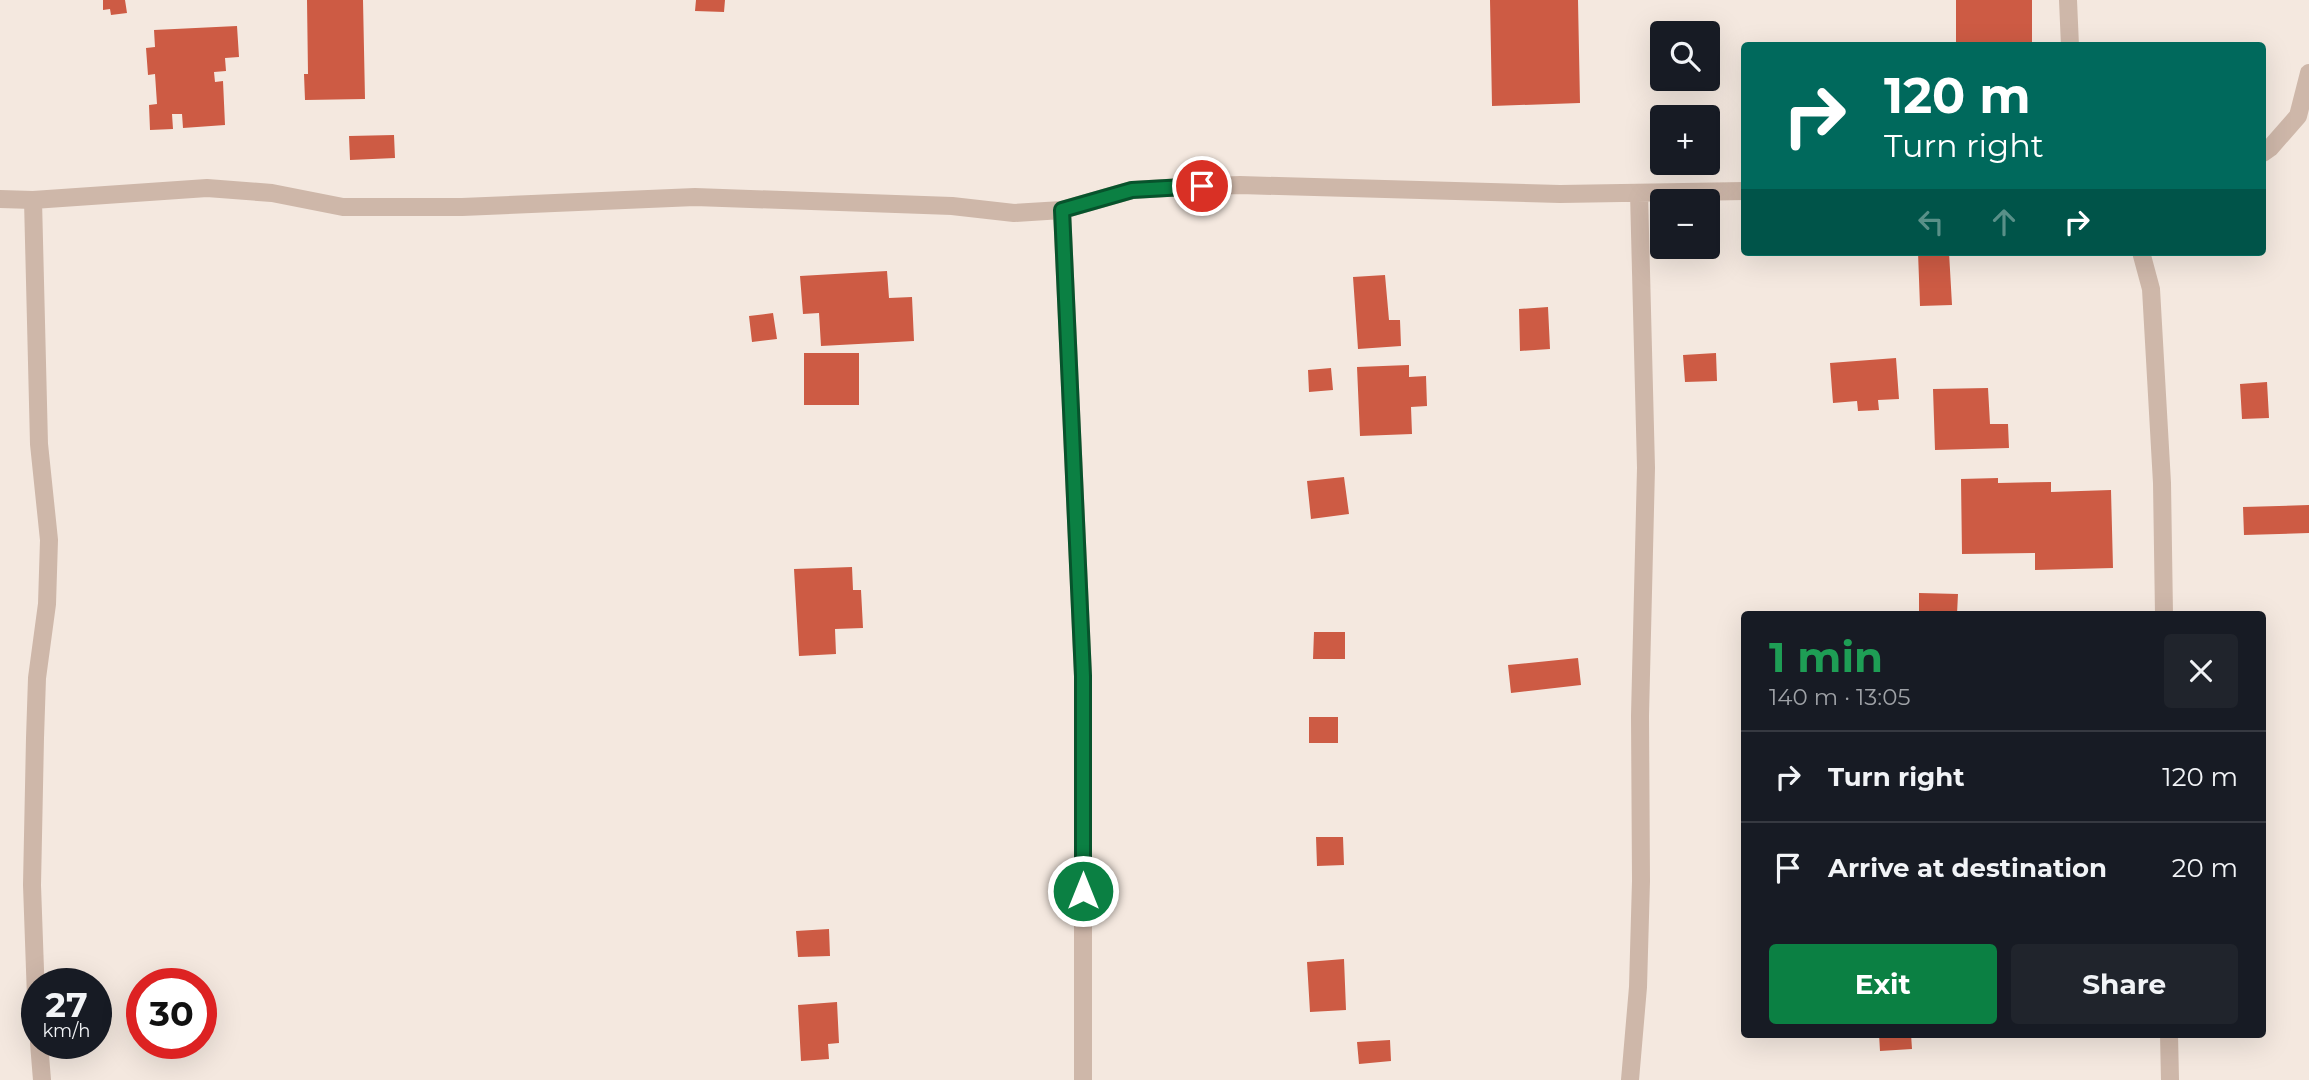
<!DOCTYPE html>
<html lang="en">
<head>
<meta charset="utf-8">
<style>
  body { margin:0; font-family:Montserrat,sans-serif; background:#20242c; color:#f1f3f6; height:100vh; display:flex; flex-direction:column; font-size:26px; white-space:nowrap }
  * { box-sizing:border-box; margin:0 }
  p { font-size:23px; color:#9ea1a6 }
  .icon { flex:none; width:38px; height:38px; fill:none; stroke:currentColor; stroke-width:2; stroke-linecap:round; stroke-linejoin:round }
  .map { position:relative; flex:1; overflow:hidden }
  .sheet { position:absolute; left:1741px; top:611px; width:525px; height:427px; display:flex; flex-direction:column; background:#171b24; border-radius:7px; box-shadow:0 7px 28px #0002 }
  .sheet>* { flex:none }
  .guide { position:absolute; left:1741px; top:42px; width:525px; height:214px; border-radius:7px; box-shadow:0 7px 28px #0002; background:#00695c; color:#fff; overflow:hidden }
  .tools { position:absolute; left:1650px; top:21px; display:grid; gap:14px }
  .tools a { display:grid; place-items:center; width:70px; height:70px; border-radius:7px; background:#171b24; box-shadow:0 7px 28px #0002; font-size:35px }
  .speed { position:absolute; left:21px; top:968px; display:flex; gap:14px; font-size:35px; font-weight:700; text-align:center }
  .speed>* { display:grid; place-content:center; width:91px; height:91px; border-radius:50%; background:#171b24; box-shadow:0 7px 28px #0002; line-height:1 }
  .speed small { font-size:18px; font-weight:400 }
  .speed .limit { border:10px solid #d22; background:#fff; color:#111 }
  .pin { position:absolute; display:grid; place-items:center; width:60px; height:60px; color:#fff; margin:-30px; border:4px solid #fff; border-radius:50%; box-shadow:0 2px 7px #0007 }
  .me { position:absolute; width:77px; margin:-38px; rotate:0deg; stroke-linejoin:round; filter:drop-shadow(0 0 5px #0008) }
  .turn { display:flex; align-items:center; gap:24px; height:147px; padding:0 28px; font-size:32px }
  .turn .icon { width:91px; height:91px; stroke-width:2.5 }
  .turn b { display:block; font-size:49px; line-height:60px }
  .lanes { display:flex; align-items:center; height:66px; padding:0 28px; background:#0003; justify-content:center; gap:35px; direction:ltr }
  .lanes .off { opacity:.35 }
  .round { display:grid; place-items:center; flex:none; width:74px; height:74px; border-radius:7px; background:#20242c }
  .overview { display:flex; align-items:center; justify-content:space-between; height:119px; padding:0 28px }
  h1 { font-size:42px; font-weight:700; line-height:52px; color:#1e9e55 }
  .cta { display:flex; gap:14px; margin-top:auto; padding:14px 28px }
  .cta a { flex:1; height:80px; border-radius:7px; background:#0b8043; color:#fff; font-size:28px; font-weight:700; line-height:80px; text-align:center }
  .cta a+a { background:#20242c; color:#f1f3f6 }
  ul { padding:0; list-style:none }
  li { display:flex; align-items:center; gap:21px; height:91px; padding:0 28px; border-top:2px solid #363941 }
  li div { flex:1 }
  li b { display:block; font-size:26px }
  li em { font-style:normal }
  .map>svg:first-child { display:block }
  .building { fill:#cd5b44 }
  .lines { fill:none; stroke-linecap:round; stroke-linejoin:round }
  .street { stroke:#ceb7a9; stroke-width:18 }
  .route-casing { stroke:#07532c; stroke-width:18 }
  .route { stroke:#0b8043; stroke-width:12 }
</style>
</head>
<body>
<div class="map">
<svg width="2309" height="1080" viewBox="0 0 2309 1080">
  <rect width="100%" height="100%" fill="#f4e8df"/>
  <path class="building" d="M 103,0 L 125,0 L 127,13 L 111,15 L 110,9 L 103,10 Z
    M 307,0 L 363,0 L 365,99 L 305,100 L 304,74 L 308,74 Z
    M 696,0 L 725,0 L 724,12 L 695,11 Z
    M 1490,0 L 1578,0 L 1580,103 L 1492,106 Z
    M 1956,0 L 2032,0 L 2032,46 L 1956,46 Z
    M 237,26 L 239,57 L 225,58 L 226,71 L 214,72 L 215,82 L 223,81 L 225,125 L 183,128 L 182,114 L 172,114 L 173,129 L 150,130 L 149,105 L 157,104 L 155,74 L 148,75 L 146,48 L 155,47 L 154,30 Z
    M 394,135 L 395,158 L 350,160 L 349,136 Z
    M 1918,252 L 1949,252 L 1952,305 L 1920,306 Z
    M 887,271 L 889,298 L 912,297 L 914,341 L 821,346 L 819,313 L 803,314 L 800,276 Z
    M 1385,275 L 1389,320 L 1400,320 L 1401,346 L 1358,349 L 1353,277 Z
    M 1548,307 L 1550,349 L 1520,351 L 1519,309 Z
    M 773,313 L 777,339 L 752,342 L 749,316 Z
    M 804,353 L 859,353 L 859,405 L 804,405 Z
    M 1716,353 L 1717,381 L 1685,382 L 1683,355 Z
    M 1896,358 L 1899,399 L 1878,400 L 1879,410 L 1858,411 L 1857,401 L 1833,403 L 1830,363 Z
    M 1409,365 L 1409,377 L 1426,376 L 1427,406 L 1411,407 L 1412,434 L 1360,436 L 1357,367 Z
    M 1331,368 L 1333,390 L 1309,392 L 1308,370 Z
    M 2267,382 L 2269,418 L 2242,419 L 2240,384 Z
    M 1988,388 L 1990,424 L 2008,424 L 2009,448 L 1935,450 L 1933,389 Z
    M 1344,477 L 1349,514 L 1311,519 L 1307,481 Z
    M 1998,478 L 1998,483 L 2051,482 L 2051,492 L 2111,490 L 2113,568 L 2035,570 L 2035,553 L 1962,554 L 1961,479 Z
    M 2309,505 L 2309,533 L 2244,535 L 2243,507 Z
    M 852,567 L 853,590 L 861,590 L 863,628 L 835,629 L 836,654 L 799,656 L 794,569 Z
    M 1919,593 L 1958,594 L 1957,614 L 1919,614 Z
    M 1314,632 L 1345,632 L 1345,659 L 1313,659 Z
    M 1578,658 L 1581,685 L 1511,693 L 1508,665 Z
    M 1309,717 L 1338,717 L 1338,743 L 1309,743 Z
    M 1316,837 L 1343,837 L 1344,865 L 1317,866 Z
    M 829,929 L 830,956 L 798,957 L 796,931 Z
    M 1344,959 L 1346,1010 L 1310,1012 L 1307,962 Z
    M 837,1002 L 839,1043 L 828,1044 L 829,1059 L 801,1061 L 798,1005 Z
    M 1879,1034 L 1911,1034 L 1912,1049 L 1880,1051 Z
    M 1390,1040 L 1391,1061 L 1359,1064 L 1357,1042 Z"/>
  <g class="lines">
    <path class="street" d="M 2068,0 L 2070,46
      M 2263,153 L 2270,148 L 2298,116 L 2309,73
      M 0,199 L 33,200 L 207,188 L 272,193 L 343,207 L 462,207 L 695,197 L 952,206 L 1014,213 L 1062,210 L 1132,190 L 1183,187 L 1240,185 L 1560,194 L 1745,191
      M 33,200 L 39,444 L 49,540 L 47,604 L 37,678 L 35,738 L 32,885 L 37,1026
      M 1062,210 L 1083,675 L 1083,1080
      M 2141,252 L 2151,289 L 2162,483 L 2164,614
      M 2169,1034 L 2170,1080
      M 39,1043 L 42,1080
      M 1630,1080 L 1638,987 L 1641,881 L 1640,716 L 1646,468 L 1639,193"/>
  </g>
  <g class="lines">
    <g class="route-casing">
      <path id="route" d="M 1083,891 L 1083,676 L 1062,210 L 1132,190 L 1202,186"/>
    </g>
    <use href="#route" class="route"/>
  </g>
</svg>
<div class="tools">
<a><svg class="icon" aria-label="search" viewBox="0 0 24 24"><circle cx="10" cy="10" r="6"/><path d="M15 15l6 6"/></svg></a>
<a>+</a>
<a>−</a>
</div>
<div class="speed"><div>27<small>km/h</small></div><div class="limit">30</div></div>
<div class="pin" style="left:1202px;top:186px;background:#d93025"><svg class="icon" aria-label="arrive" viewBox="0 0 24 24"><path d="M6 21V4h12l-3 4 3 4H6"/></svg></div>
<svg class="me" style="left:1083px;top:891px" viewBox="-20 -20 40 40"><circle r="17" fill="#0b8043" stroke="#fff" stroke-width="3"/><path d="M0-11L8 9 0 5-8 9z" fill="#fff"/></svg>
<div class="guide">
<div class="turn"><svg class="icon" aria-label="right" viewBox="0 0 24 24"><path d="M7 20v-9h11M14 6l5 5-5 5"/></svg><div><b>120 m</b>Turn right</div></div>
<div class="lanes"><svg class="icon off" aria-label="left" viewBox="0 0 24 24"><path d="M17 20v-9H6M10 6l-5 5 5 5"/></svg><svg class="icon off" aria-label="ahead" viewBox="0 0 24 24"><path d="M12 20V5M6 11l6-6 6 6"/></svg><svg class="icon" aria-label="right" viewBox="0 0 24 24"><path d="M7 20v-9h11M14 6l5 5-5 5"/></svg></div>
</div>
<section class="sheet">
<div class="overview"><div><h1>1 min</h1><p>140 m · 13:05</p></div><a class="round"><svg class="icon" aria-label="close" viewBox="0 0 24 24"><path d="M6 6l12 12M18 6L6 18"/></svg></a></div>
<ul>
<li><svg class="icon" aria-label="right" viewBox="0 0 24 24"><path d="M7 20v-9h11M14 6l5 5-5 5"/></svg><div><b>Turn right</b></div><em>120 m</em></li>
<li><svg class="icon" aria-label="arrive" viewBox="0 0 24 24"><path d="M6 21V4h12l-3 4 3 4H6"/></svg><div><b>Arrive at destination</b></div><em>20 m</em></li>
</ul>
<div class="cta"><a>Exit</a><a>Share</a></div>
</section>
</div>
</body>
</html>
